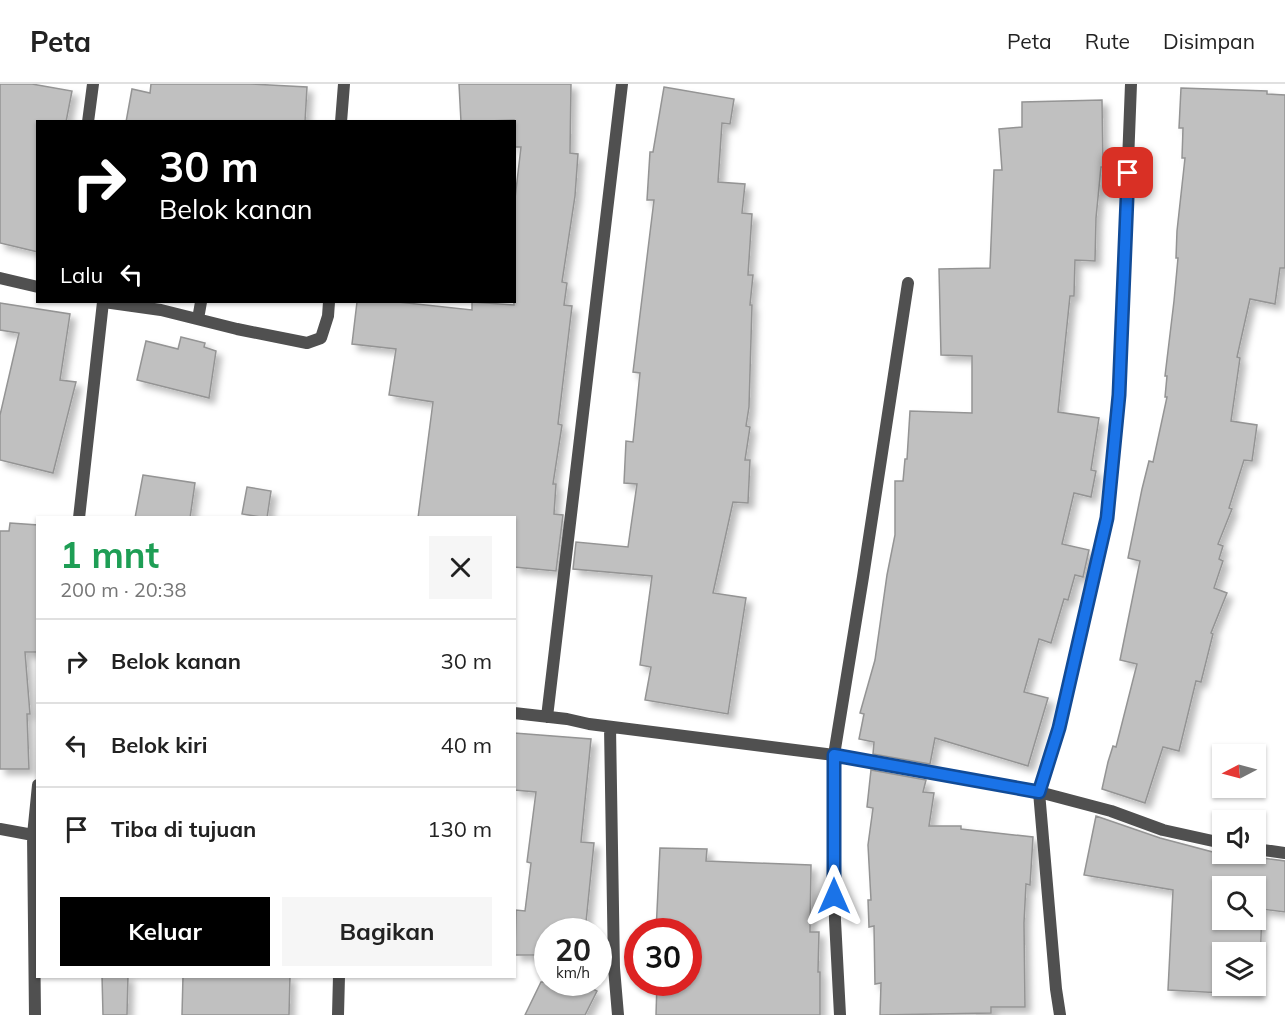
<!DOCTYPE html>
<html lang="id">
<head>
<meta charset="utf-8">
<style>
  body { margin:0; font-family:Mulish,sans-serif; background:#f6f6f6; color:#222; height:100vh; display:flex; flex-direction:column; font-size:22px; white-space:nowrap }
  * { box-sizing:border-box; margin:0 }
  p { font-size:20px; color:#767676 }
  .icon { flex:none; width:33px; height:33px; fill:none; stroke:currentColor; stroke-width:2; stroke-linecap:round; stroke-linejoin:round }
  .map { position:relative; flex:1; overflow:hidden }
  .side { position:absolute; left:36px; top:432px; width:480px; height:462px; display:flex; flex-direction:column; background:#fff; border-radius:0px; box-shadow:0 2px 4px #0004 }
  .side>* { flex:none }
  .banner { position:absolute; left:36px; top:36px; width:480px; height:183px; border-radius:0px; box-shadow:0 2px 4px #0004; background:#000; color:#fff; overflow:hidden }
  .needle { width:39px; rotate:264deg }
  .controls { position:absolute; left:1212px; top:660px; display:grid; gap:12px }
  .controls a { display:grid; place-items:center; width:54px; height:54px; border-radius:0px; background:#fff; box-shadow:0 2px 4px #0004; font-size:30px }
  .speed { position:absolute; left:534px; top:834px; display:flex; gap:12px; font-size:30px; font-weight:700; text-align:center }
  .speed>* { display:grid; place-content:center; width:78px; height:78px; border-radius:50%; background:#fff; box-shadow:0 2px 4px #0004; line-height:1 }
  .speed small { font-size:15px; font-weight:400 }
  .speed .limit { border:9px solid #d22; background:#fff; color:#111 }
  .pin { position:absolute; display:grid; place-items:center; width:51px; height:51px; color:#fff; margin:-26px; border-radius:12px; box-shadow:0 3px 9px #0006 }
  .me { position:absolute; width:66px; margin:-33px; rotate:0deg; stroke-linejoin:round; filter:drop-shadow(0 0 4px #0008) }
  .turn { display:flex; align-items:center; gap:21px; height:126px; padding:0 24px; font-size:27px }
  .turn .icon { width:78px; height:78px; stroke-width:2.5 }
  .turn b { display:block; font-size:42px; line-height:51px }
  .then { display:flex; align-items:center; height:57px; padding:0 24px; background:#0003; gap:12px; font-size:22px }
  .round { display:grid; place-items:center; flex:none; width:63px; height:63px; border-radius:0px; background:#f6f6f6 }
  .overview { display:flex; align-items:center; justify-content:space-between; height:102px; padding:0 24px }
  h1 { font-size:36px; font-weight:700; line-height:45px; color:#1e9e55 }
  .cta { display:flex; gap:12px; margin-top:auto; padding:12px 24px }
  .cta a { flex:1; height:69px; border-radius:0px; background:#000; color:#fff; font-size:24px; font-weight:700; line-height:69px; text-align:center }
  .cta a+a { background:#f6f6f6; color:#222 }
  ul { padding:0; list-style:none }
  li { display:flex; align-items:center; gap:18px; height:84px; padding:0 24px; border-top:2px solid #e0e0e0 }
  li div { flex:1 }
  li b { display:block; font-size:22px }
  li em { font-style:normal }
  header { display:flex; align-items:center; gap:36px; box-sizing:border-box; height:84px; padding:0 30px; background:#fff; border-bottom:2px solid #e0e0e0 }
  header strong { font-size:28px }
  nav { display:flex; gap:33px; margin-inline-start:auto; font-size:21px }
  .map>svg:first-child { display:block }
  .building { fill:#c0c0c0; stroke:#949494; stroke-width:1.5; fill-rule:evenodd; filter:url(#shadow) }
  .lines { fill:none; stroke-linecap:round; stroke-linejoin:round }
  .minor { stroke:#505050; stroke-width:12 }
  .route-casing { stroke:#114b97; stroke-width:15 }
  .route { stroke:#1a73e8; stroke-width:10 }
</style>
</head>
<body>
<header>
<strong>Peta</strong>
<nav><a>Peta</a><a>Rute</a><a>Disimpan</a></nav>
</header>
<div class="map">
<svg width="1285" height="931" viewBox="0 0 1285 931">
  <defs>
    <filter id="shadow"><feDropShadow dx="5.5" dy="5.5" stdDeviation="3" flood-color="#0004"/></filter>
  </defs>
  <rect width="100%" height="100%" fill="#fff"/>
  <path class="building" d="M 0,0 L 32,0 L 72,7 L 66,38 L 38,38 L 38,168 L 0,159 Z
    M 151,0 L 251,0 L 307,3 L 305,38 L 126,38 L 132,5 L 150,9 Z
    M 459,0 L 571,0 L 570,69 L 578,70 L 575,112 L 562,198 L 567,199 L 564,221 L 572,222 L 558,340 L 562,341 L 553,400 L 556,400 L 554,430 L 563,431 L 556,487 L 514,483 L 514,434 L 418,434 L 433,318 L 389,311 L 396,265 L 352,260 L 357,218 L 398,218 L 472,226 L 472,218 L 514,221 L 514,123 L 521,63 L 514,63 L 514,36 L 461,38 Z
    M 664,3 L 734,15 L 730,40 L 722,39 L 718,98 L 745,100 L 742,129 L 752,130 L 748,191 L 753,191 L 750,221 L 752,221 L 749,323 L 746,342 L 750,343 L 745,376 L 750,376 L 748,419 L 733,418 L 713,509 L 746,514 L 728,630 L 645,616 L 651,583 L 640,581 L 652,492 L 573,485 L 576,458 L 628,463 L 637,400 L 624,399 L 626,357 L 633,358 L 640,289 L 633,288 L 654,116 L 647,116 L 650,68 L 653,68 Z
    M 1181,4 L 1267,7 L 1267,10 L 1285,11 L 1285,184 L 1280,184 L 1275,220 L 1250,215 L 1237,273 L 1240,274 L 1231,337 L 1257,341 L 1252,377 L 1244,376 L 1229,424 L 1232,425 L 1218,460 L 1223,462 L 1219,475 L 1223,477 L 1214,504 L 1227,509 L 1211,549 L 1213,550 L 1201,598 L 1196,597 L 1179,667 L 1163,663 L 1145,719 L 1102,705 L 1108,678 L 1113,662 L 1116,663 L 1137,580 L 1120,576 L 1140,477 L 1128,474 L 1142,405 L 1149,377 L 1153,378 L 1167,313 L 1165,313 L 1167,292 L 1165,292 L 1174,217 L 1178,174 L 1176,174 L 1177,147 L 1185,74 L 1182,74 L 1183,44 L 1179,44 Z
    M 1102,16 L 1103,83 L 1101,83 L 1096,134 L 1095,177 L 1075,176 L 1074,212 L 1070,212 L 1058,328 L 1099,334 L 1091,386 L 1096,387 L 1091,413 L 1074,409 L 1062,460 L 1089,466 L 1083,493 L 1075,491 L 1068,516 L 1064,515 L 1051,559 L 1039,555 L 1024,608 L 1048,614 L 1028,682 L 935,654 L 930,680 L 873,670 L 874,658 L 859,655 L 864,630 L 860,629 L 875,576 L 887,491 L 895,451 L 895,397 L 903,397 L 905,375 L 907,375 L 910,327 L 972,329 L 972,272 L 941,271 L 939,185 L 990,184 L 994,86 L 1002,86 L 999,45 L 1022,43 L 1022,18 Z
    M 0,219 L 70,230 L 60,296 L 76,298 L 53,389 L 0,376 L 0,331 L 19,249 L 0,246 Z
    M 181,253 L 205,259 L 204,263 L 216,267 L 209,314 L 137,296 L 146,257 L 178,265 Z
    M 143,391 L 195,399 L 190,434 L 135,434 Z
    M 247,403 L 271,407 L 267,434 L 242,430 Z
    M 10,439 L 38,441 L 38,568 L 25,568 L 30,630 L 27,630 L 29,685 L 0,685 L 0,447 L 9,447 Z
    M 514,649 L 591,655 L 581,758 L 594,759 L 585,848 L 548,848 L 548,871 L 515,871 L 516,826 L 525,827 L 531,779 L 527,778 L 536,708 L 514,706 Z
    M 871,686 L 926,696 L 923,708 L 934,709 L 929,742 L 961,742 L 961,745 L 1033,753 L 1030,801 L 1026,800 L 1024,839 L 1025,923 L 991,923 L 991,929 L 880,931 L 881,899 L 875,900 L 874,842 L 869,843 L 868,816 L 871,816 L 868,761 L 873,724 L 867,723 Z
    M 1096,732 L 1160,754 L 1228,772 L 1229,770 L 1246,770 L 1255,773 L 1285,777 L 1285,828 L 1262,825 L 1259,911 L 1168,906 L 1173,806 L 1084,791 ZM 1222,802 L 1256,802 L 1256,836 L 1222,836 ZM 1222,868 L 1256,868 L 1256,902 L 1222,902 Z
    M 660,764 L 707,765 L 706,777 L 811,781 L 810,848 L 819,848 L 818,888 L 820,888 L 820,931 L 656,931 L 657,898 L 688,898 L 688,848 L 656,848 Z
    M 102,892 L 128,892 L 127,931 L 103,931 Z
    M 183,892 L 290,892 L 289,931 L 182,931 Z
    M 541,898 L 580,898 L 597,907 L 585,931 L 525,931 Z"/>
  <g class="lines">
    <path class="minor" d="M 88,38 L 93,0
      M 341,38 L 344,0
      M 0,194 L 38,203
      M 104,218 L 161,226 L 237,245 L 307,259 L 321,254 L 328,232 L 329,218
      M 198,235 L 201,218
      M 79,434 L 103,218
      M 514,629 L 567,635 L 589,640 L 834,671 L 1039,708 L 1111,727 L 1163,746 L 1222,759
      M 547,633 L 622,0
      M 610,643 L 614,884 L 618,931
      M 0,745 L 33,751
      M 1256,765 L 1285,769
      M 35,931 L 33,751 L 38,701
      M 338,931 L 339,892
      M 840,931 L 835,836 L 834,671 L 863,493 L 908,199
      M 1060,931 L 1056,905 L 1039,708 L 1059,644 L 1107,434 L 1119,311 L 1131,0"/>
  </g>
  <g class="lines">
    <g class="route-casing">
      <path id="route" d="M 834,812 L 834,671 L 1039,708 L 1059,644 L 1107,434 L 1119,311 L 1128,89"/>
    </g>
    <use href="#route" class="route"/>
  </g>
</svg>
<div class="controls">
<a><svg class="needle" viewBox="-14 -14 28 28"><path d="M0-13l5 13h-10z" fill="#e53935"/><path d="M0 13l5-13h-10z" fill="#767676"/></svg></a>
<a><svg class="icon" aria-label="sound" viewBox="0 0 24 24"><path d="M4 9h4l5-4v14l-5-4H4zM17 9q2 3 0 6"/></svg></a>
<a><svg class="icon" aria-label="search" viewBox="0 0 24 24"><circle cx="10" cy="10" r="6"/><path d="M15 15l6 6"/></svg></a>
<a><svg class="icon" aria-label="layers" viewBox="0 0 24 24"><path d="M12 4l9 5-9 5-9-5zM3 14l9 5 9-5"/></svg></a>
</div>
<div class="speed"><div>20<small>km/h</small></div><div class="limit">30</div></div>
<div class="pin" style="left:1128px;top:89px;background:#d93025"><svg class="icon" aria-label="arrive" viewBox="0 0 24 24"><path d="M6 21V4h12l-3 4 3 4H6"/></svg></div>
<svg class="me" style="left:834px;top:812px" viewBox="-20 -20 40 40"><path d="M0-17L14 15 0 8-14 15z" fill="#1a73e8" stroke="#fff" stroke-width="4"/></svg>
<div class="banner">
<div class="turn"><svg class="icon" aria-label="right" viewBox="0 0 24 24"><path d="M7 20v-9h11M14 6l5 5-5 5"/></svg><div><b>30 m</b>Belok kanan</div></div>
<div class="then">Lalu<svg class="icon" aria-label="left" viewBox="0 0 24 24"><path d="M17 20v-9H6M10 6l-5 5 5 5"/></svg></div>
</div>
<section class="side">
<div class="overview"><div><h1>1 mnt</h1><p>200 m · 20:38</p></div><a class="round"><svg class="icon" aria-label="close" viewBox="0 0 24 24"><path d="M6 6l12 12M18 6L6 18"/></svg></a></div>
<ul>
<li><svg class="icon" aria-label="right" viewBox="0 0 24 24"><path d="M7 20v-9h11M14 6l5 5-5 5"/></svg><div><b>Belok kanan</b></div><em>30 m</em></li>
<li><svg class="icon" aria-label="left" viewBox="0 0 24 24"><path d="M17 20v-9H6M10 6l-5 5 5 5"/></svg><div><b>Belok kiri</b></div><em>40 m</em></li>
<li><svg class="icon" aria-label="arrive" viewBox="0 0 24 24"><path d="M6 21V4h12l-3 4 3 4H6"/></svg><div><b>Tiba di tujuan</b></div><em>130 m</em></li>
</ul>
<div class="cta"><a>Keluar</a><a>Bagikan</a></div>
</section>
</div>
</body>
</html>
